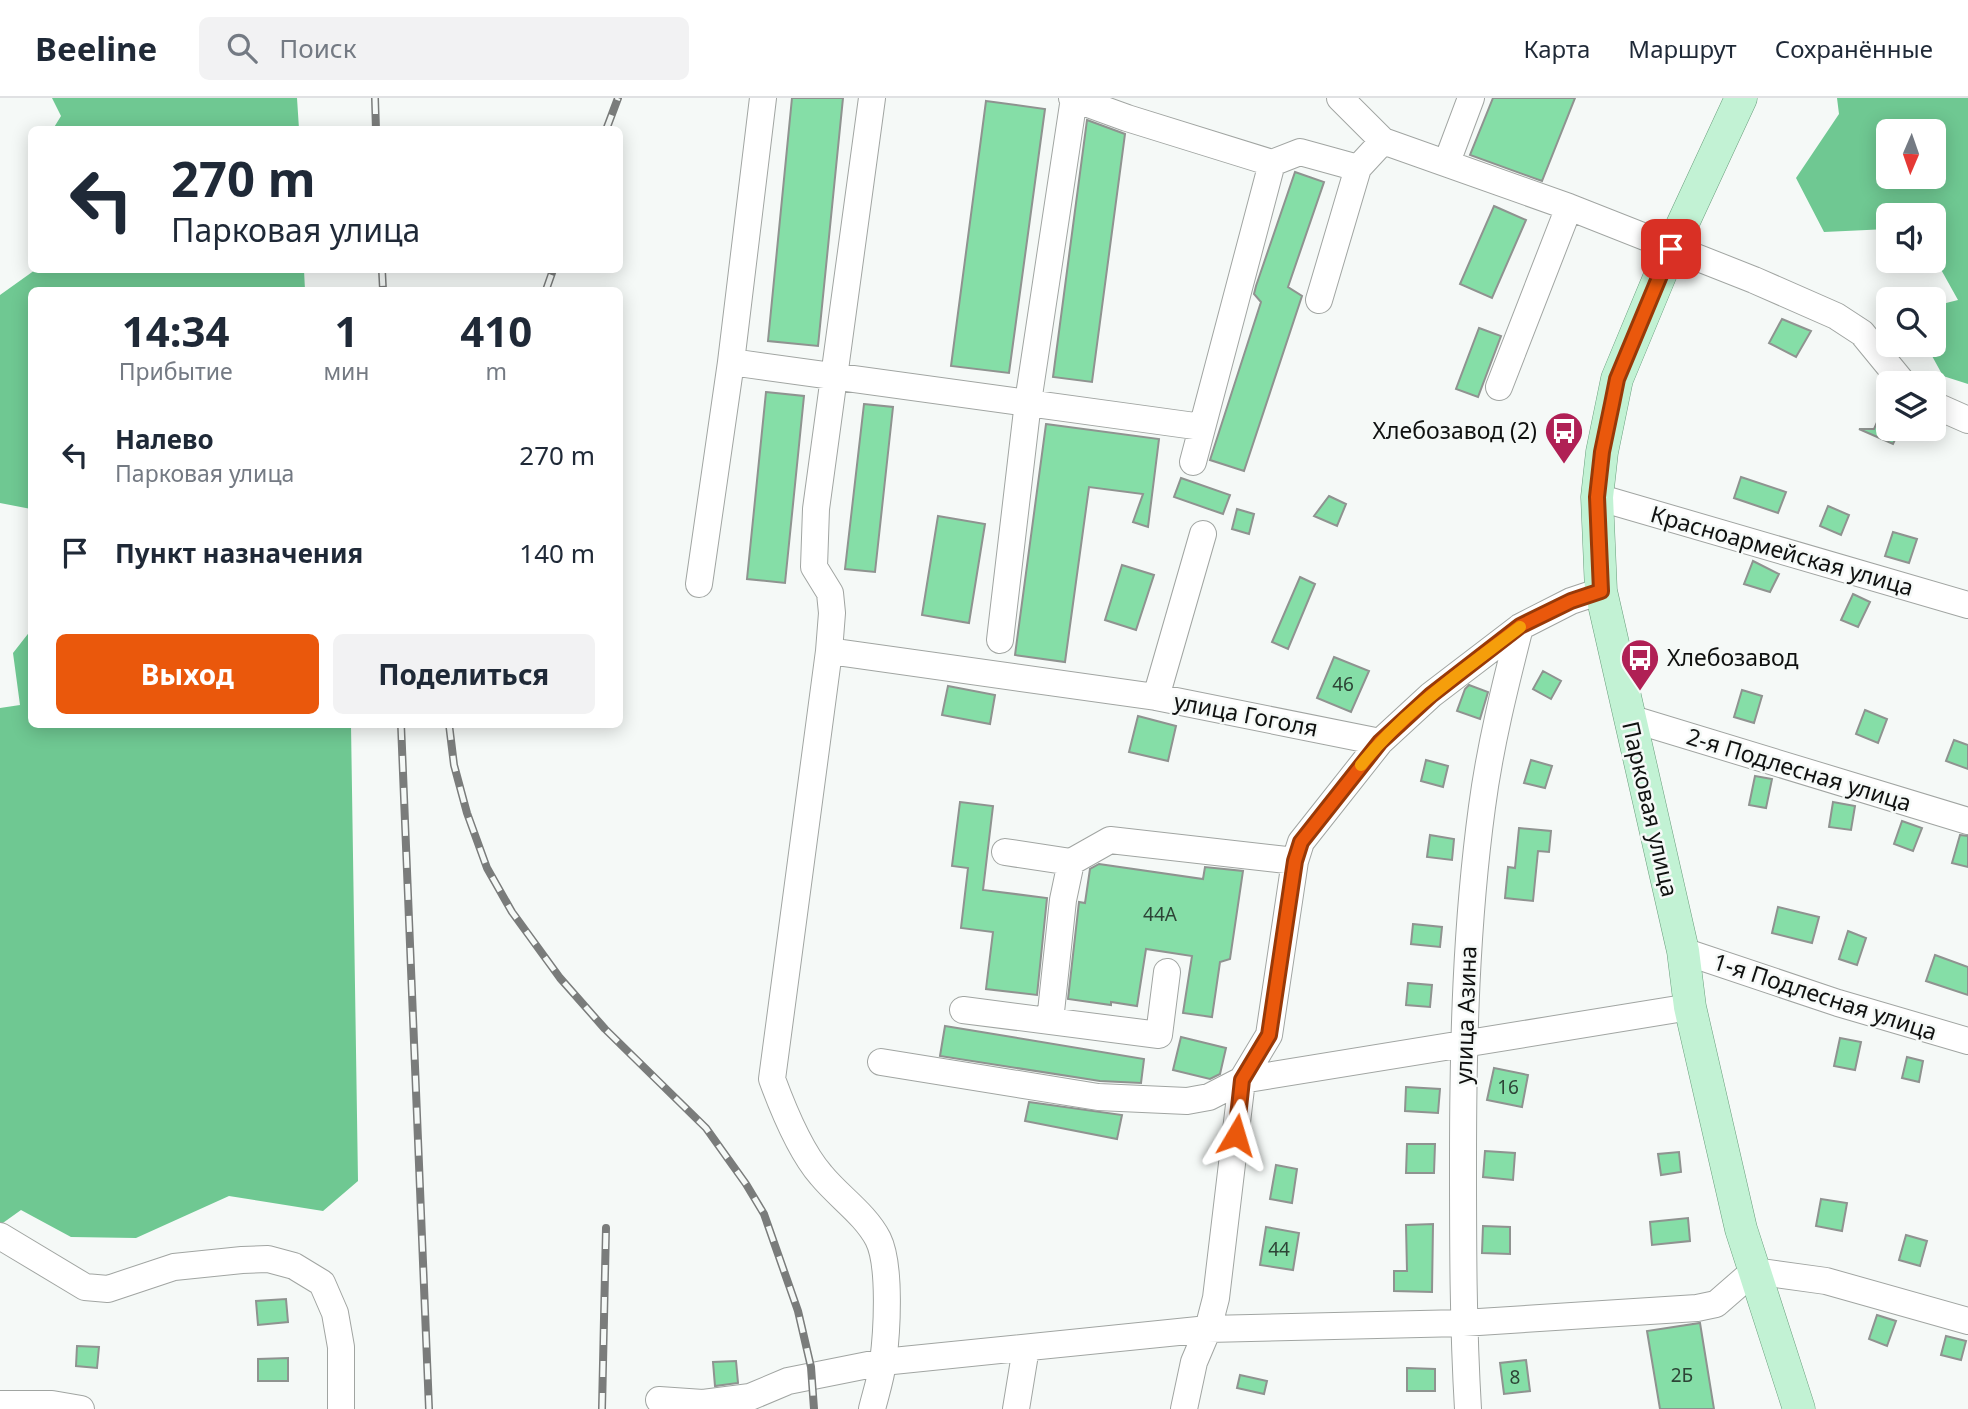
<!DOCTYPE html>
<html lang="ru">
<head>
<meta charset="utf-8">
<style>
  body { margin:0; font-family:"Noto Sans",sans-serif; background:#f2f2f3; color:#1f2937; height:100vh; display:flex; flex-direction:column; font-size:26px; white-space:nowrap }
  * { box-sizing:border-box; margin:0 }
  p { font-size:23px; color:#747a83 }
  .icon { flex:none; width:38px; height:38px; fill:none; stroke:currentColor; stroke-width:2; stroke-linecap:round; stroke-linejoin:round }
  .map { position:relative; flex:1; overflow:hidden }
  .sheet { position:absolute; left:28px; top:189px; width:595px; height:441px; display:flex; flex-direction:column; background:#fff; border-radius:10px; box-shadow:0 4px 18px #0003 }
  .sheet>* { flex:none }
  .guide { position:absolute; left:28px; top:28px; width:595px; height:147px; border-radius:10px; box-shadow:0 4px 18px #0003; background:#fff; color:#1f2937; overflow:hidden }
  .needle { width:46px; rotate:182deg }
  .fabs { position:absolute; left:1876px; top:21px; display:grid; gap:14px }
  .fabs a { display:grid; place-items:center; width:70px; height:70px; border-radius:10px; background:#fff; box-shadow:0 4px 18px #0003; font-size:35px }
  .pin { position:absolute; display:grid; place-items:center; width:60px; height:60px; color:#fff; margin:-30px; border-radius:14px; box-shadow:0 4px 10px #0006 }
  .me { position:absolute; width:77px; margin:-38px; rotate:7deg; stroke-linejoin:round; filter:drop-shadow(0 0 5px #0008) }
  .turn { display:flex; align-items:center; gap:24px; height:147px; padding:0 28px; font-size:32px }
  .turn .icon { width:91px; height:91px; stroke-width:2.5 }
  .turn b { display:block; font-size:49px; line-height:60px }
  .eta { display:flex; justify-content:space-evenly; align-items:center; height:119px; text-align:center }
  .eta b { font-size:42px; font-weight:700; line-height:49px }
  .button { display:flex; gap:14px; margin-top:auto; padding:14px 28px }
  .button a { flex:1; height:80px; border-radius:10px; background:#ea580c; color:#fff; font-size:28px; font-weight:700; line-height:80px; text-align:center }
  .button a+a { background:#f2f2f3; color:#1f2937 }
  ul { padding:0; list-style:none }
  li { display:flex; align-items:center; gap:21px; height:98px; padding:0 28px }
  li div { flex:1 }
  li b { display:block; font-size:26px }
  li em { font-style:normal }
  header { display:flex; align-items:center; gap:42px; box-sizing:border-box; height:98px; padding:0 35px; background:#fff; border-bottom:2px solid #e0e1e3 }
  header strong { font-size:33px }
  nav { display:flex; gap:38px; margin-inline-start:auto; font-size:24px }
  .search { width:490px; height:63px; background:#f2f2f3; display:flex; align-items:center; gap:18px; box-sizing:border-box; padding:0 24px; border-radius:10px; color:#747a83; font-size:26px }
  .map>svg:first-child { display:block }
  .forest { fill:#6fc892; fill-rule:evenodd }
  .building { fill:#85dea7; stroke:#8f9390; stroke-width:2 }
  .lines { fill:none; stroke-linecap:round; stroke-linejoin:round }
  .minor-casing { stroke:#a1a5a2; stroke-width:28 }
  .major-casing { stroke:#6a9e7d; stroke-width:33 }
  .minor { stroke:#fff; stroke-width:26 }
  .major { stroke:#c2f2d4; stroke-width:32 }
  .rail-casing { stroke:#7a7c7b; stroke-width:8 }
  .rail { stroke:#f5f9f7; stroke-width:5; stroke-dasharray:16; stroke-linecap:butt }
  .route-casing { stroke:#983908; stroke-width:18 }
  .route { stroke:#ea580c; stroke-width:12 }
  .slow { stroke:#f59e0b; stroke-width:12 }
  .labels { text-anchor:middle; stroke-width:5; stroke-linejoin:round; paint-order:stroke }
  .number-label { font-size:19px; fill:#2d4436 }
  .poi-label { font-size:23px; fill:#101110; stroke:#f5f9f7; text-anchor:end }
  .street-label { font-size:23px; fill:#101110; stroke:#f5f9f7 }
</style>
</head>
<body>
<header>
<strong>Beeline</strong>
<div class="search"><svg class="icon" aria-label="search" viewBox="0 0 24 24"><circle cx="10" cy="10" r="6"/><path d="M15 15l6 6"/></svg>Поиск</div>
<nav><a>Карта</a><a>Маршрут</a><a>Сохранённые</a></nav>
</header>
<div class="map">
<svg width="1968" height="1311" viewBox="0 0 1968 1311">
  <rect width="100%" height="100%" fill="#f5f9f7"/>
  <path class="forest" d="M 52,0 L 297,0 L 299,31 L 53,31 L 61,18 Z
    M 1837,0 L 1968,0 L 1968,286 L 1943,278 L 1926,247 L 1934,247 L 1934,208 L 1958,202 L 1934,159 L 1934,117 L 1888,117 L 1888,131 L 1824,134 L 1796,80 L 1839,16 ZM 1888,33 L 1934,33 L 1934,79 L 1888,79 Z
    M 35,172 L 304,172 L 305,192 L 32,192 L 31,411 L 0,405 L 0,197 Z
    M 31,532 L 32,626 L 351,627 L 358,1083 L 323,1113 L 229,1098 L 136,1140 L 71,1139 L 21,1112 L 0,1127 L 0,610 L 20,607 L 13,555 Z"/>
  <path class="building" d="M 792,0 L 843,0 L 818,248 L 768,243 Z
    M 1493,0 L 1575,0 L 1542,83 L 1470,57 Z
    M 986,3 L 1045,11 L 1009,275 L 951,268 Z
    M 1087,22 L 1125,36 L 1092,284 L 1053,279 Z
    M 1295,74 L 1324,84 L 1288,189 L 1302,198 L 1244,373 L 1210,362 L 1261,204 L 1254,196 L 1256,188 Z
    M 1494,108 L 1526,122 L 1492,200 L 1460,186 Z
    M 1782,221 L 1811,233 L 1796,259 L 1769,245 Z
    M 1479,230 L 1501,238 L 1478,299 L 1456,291 Z
    M 766,294 L 804,298 L 785,485 L 747,481 Z
    M 1888,300 L 1888,331 L 1900,331 L 1893,346 L 1859,331 L 1874,331 Z
    M 864,306 L 893,309 L 875,474 L 845,471 Z
    M 1046,326 L 1159,341 L 1148,429 L 1133,424 L 1143,396 L 1089,389 L 1065,564 L 1015,557 Z
    M 1741,379 L 1786,394 L 1778,415 L 1734,400 Z
    M 1181,380 L 1230,397 L 1223,416 L 1174,399 Z
    M 1329,398 L 1346,406 L 1337,428 L 1314,418 Z
    M 1828,408 L 1849,417 L 1841,437 L 1820,428 Z
    M 1237,411 L 1254,416 L 1249,436 L 1232,431 Z
    M 938,418 L 985,426 L 969,525 L 922,517 Z
    M 1893,434 L 1917,441 L 1909,465 L 1885,458 Z
    M 1753,463 L 1779,476 L 1770,494 L 1744,486 Z
    M 1122,467 L 1154,477 L 1136,532 L 1105,522 Z
    M 1300,479 L 1315,486 L 1288,551 L 1272,544 Z
    M 1853,496 L 1870,504 L 1858,529 L 1841,522 Z
    M 1334,559 L 1369,573 L 1351,614 L 1317,600 Z
    M 1543,573 L 1561,583 L 1551,601 L 1533,591 Z
    M 1469,587 L 1488,594 L 1480,621 L 1457,613 L 1465,591 Z
    M 948,588 L 995,597 L 990,626 L 942,617 Z
    M 1742,592 L 1762,598 L 1754,625 L 1734,619 Z
    M 1865,612 L 1887,621 L 1878,645 L 1856,636 Z
    M 1138,618 L 1176,628 L 1168,663 L 1129,654 Z
    M 1954,642 L 1968,647 L 1968,671 L 1946,663 Z
    M 1426,662 L 1448,668 L 1443,689 L 1421,683 Z
    M 1531,662 L 1552,668 L 1545,690 L 1524,685 Z
    M 1755,678 L 1772,681 L 1766,710 L 1749,707 Z
    M 960,704 L 993,708 L 983,792 L 1047,800 L 1037,897 L 986,891 L 993,834 L 961,830 L 968,770 L 952,768 Z
    M 1833,704 L 1855,708 L 1851,732 L 1829,729 Z
    M 1902,723 L 1922,730 L 1913,753 L 1894,746 Z
    M 1519,730 L 1551,733 L 1549,754 L 1538,753 L 1533,803 L 1505,800 L 1508,769 L 1515,770 Z
    M 1430,737 L 1454,741 L 1452,762 L 1427,759 Z
    M 1960,737 L 1968,738 L 1968,769 L 1952,765 Z
    M 1099,766 L 1203,781 L 1205,769 L 1243,773 L 1230,861 L 1220,864 L 1212,919 L 1183,915 L 1192,858 L 1146,851 L 1137,908 L 1111,904 L 1111,907 L 1068,901 L 1079,804 L 1085,805 L 1090,771 Z
    M 1778,809 L 1819,819 L 1812,845 L 1772,835 Z
    M 1413,826 L 1442,829 L 1440,849 L 1411,846 Z
    M 1848,833 L 1866,840 L 1857,867 L 1839,861 Z
    M 1935,857 L 1968,869 L 1968,897 L 1926,883 Z
    M 1408,885 L 1432,887 L 1430,909 L 1406,907 Z
    M 945,928 L 1144,961 L 1141,985 L 1100,983 L 940,958 Z
    M 1181,939 L 1226,950 L 1220,976 L 1210,981 L 1173,972 Z
    M 1840,940 L 1861,944 L 1855,972 L 1834,968 Z
    M 1907,959 L 1923,963 L 1919,984 L 1902,980 Z
    M 1494,970 L 1528,977 L 1522,1009 L 1487,1002 Z
    M 1406,989 L 1440,991 L 1438,1015 L 1405,1013 Z
    M 1029,1004 L 1122,1017 L 1117,1041 L 1025,1023 Z
    M 1407,1046 L 1435,1046 L 1434,1075 L 1406,1075 Z
    M 1485,1053 L 1515,1055 L 1513,1082 L 1483,1079 Z
    M 1679,1054 L 1681,1074 L 1661,1077 L 1658,1056 Z
    M 1276,1067 L 1297,1071 L 1292,1105 L 1270,1101 Z
    M 1821,1101 L 1847,1105 L 1842,1133 L 1816,1128 Z
    M 1688,1120 L 1690,1143 L 1652,1147 L 1650,1124 Z
    M 1433,1126 L 1432,1194 L 1394,1193 L 1394,1173 L 1407,1173 L 1406,1127 Z
    M 1483,1128 L 1510,1129 L 1510,1156 L 1482,1155 Z
    M 1266,1129 L 1299,1135 L 1293,1172 L 1260,1167 Z
    M 1906,1137 L 1927,1143 L 1920,1168 L 1899,1162 Z
    M 286,1201 L 288,1224 L 258,1227 L 256,1203 Z
    M 1877,1217 L 1896,1223 L 1887,1248 L 1869,1241 Z
    M 1700,1225 L 1714,1311 L 1660,1311 L 1647,1233 Z
    M 1946,1238 L 1966,1243 L 1961,1262 L 1941,1257 Z
    M 77,1248 L 99,1249 L 97,1270 L 76,1268 Z
    M 288,1260 L 288,1283 L 258,1283 L 258,1261 Z
    M 1526,1262 L 1530,1293 L 1504,1296 L 1500,1265 Z
    M 736,1263 L 738,1285 L 715,1288 L 713,1264 Z
    M 1407,1270 L 1435,1271 L 1435,1293 L 1407,1293 Z
    M 1240,1277 L 1267,1283 L 1264,1296 L 1237,1290 Z"/>
  <g class="lines">
    <g class="minor-casing">
      <path id="minor" d="M 1072,0 L 1127,20 L 1272,65 L 1300,54 L 1358,70 L 1383,43 L 1569,109 L 1754,182 L 1836,218 L 1862,235 L 1903,285
        M 1340,0 L 1383,43
        M 1447,64 L 1471,0
        M 1319,202 L 1358,70
        M 731,264 L 1202,329
        M 1499,289 L 1569,109
        M 1934,307 L 1968,322
        M 1193,364 L 1272,65
        M 1597,399 L 1968,507
        M 699,486 L 731,264 L 763,0
        M 1000,542 L 1028,304 L 1074,0
        M 829,553 L 832,515 L 830,495 L 814,469 L 816,411 L 872,0
        M 1156,599 L 1203,436
        M 1629,620 L 1968,723
        M 1005,754 L 1071,764 L 1110,742 L 1295,763
        M 1683,853 L 1838,905 L 1968,943
        M 963,912 L 1159,937 L 1167,874
        M 1050,923 L 1063,802 L 1071,764
        M 881,964 L 1098,999 L 1187,1003 L 1209,999 L 1242,982 L 1690,909
        M 0,1138 L 85,1189 L 108,1191 L 174,1169 L 242,1162 L 268,1161 L 294,1168 L 322,1185 L 335,1215 L 341,1249 L 341,1311
        M 659,1302 L 703,1305 L 750,1299 L 788,1283 L 883,1264 L 1208,1231 L 1463,1225 L 1697,1210 L 1716,1206 L 1754,1173 L 1826,1183 L 1968,1223
        M 0,1306 L 52,1306 L 81,1311
        M 872,1311 C 876,1295 881,1280 883,1264 C 887,1234 891,1167 878,1141 C 865,1116 839,1099 821,1077 C 800,1053 783,1011 772,981 L 829,553 L 1156,599 L 1380,644
        M 1016,1311 L 1026,1250
        M 1184,1311 L 1194,1264 L 1208,1231 L 1216,1200 L 1242,982 L 1269,937 L 1295,763 L 1301,744 L 1380,644 L 1431,597 L 1520,529 L 1571,503 L 1601,493
        M 1468,1311 C 1463,1228 1463,1146 1463,1063 C 1463,944 1466,827 1482,709 C 1490,648 1505,588 1520,529"/>
    </g>
    <g class="major-casing">
      <path id="major" d="M 1741,0 L 1671,151 L 1617,281 L 1602,354 L 1597,399 L 1601,493 L 1683,853 L 1690,909 L 1741,1131 L 1799,1311"/>
    </g>
    <use href="#minor" class="minor"/>
    <use href="#major" class="major"/>
    <g class="rail-casing">
      <path id="rail" d="M 375,0 L 376,32
        M 606,32 L 618,0
        M 382,172 L 383,192
        M 546,192 L 553,172
        M 401,626 L 429,1311
        M 449,626 L 454,667 L 467,715 L 487,770 L 512,814 L 560,880 L 605,931 L 706,1030 L 746,1086 L 764,1116 L 798,1213 L 811,1269 L 814,1311
        M 602,1311 L 606,1130"/>
    </g>
    <use href="#rail" class="rail"/>
  </g>
  <g class="lines">
    <g class="route-casing">
      <path id="route" d="M 1236,1037 L 1242,982 L 1269,937 L 1295,763 L 1301,744 L 1380,644 L 1431,597 L 1520,528 L 1571,503 L 1601,493 L 1597,399 L 1602,354 L 1612,306 L 1617,281 L 1671,151"/>
    </g>
    <use href="#route" class="route"/>
    <path class="slow" d="M 1361,667 C 1405,612 1464,572 1520,529"/>
  </g>
  <defs>
    <g id="bus-pin" transform="scale(2.0125)"><path d="M0 17L-7.5 6A9.5 9.5 0 1 1 7.5 6Z" fill="#b02055" stroke="#f5f9f7"/><path d="M-5-6H5V4H4V6H2V4H-2V6H-4V4H-5ZM-3.5-4V0h7V-4ZM-3.5 1.2v1.5H-2V1.2ZM2 1.2v1.5H3.5V1.2Z" fill="#fff"/></g>
  </defs>
  <g fill-rule="evenodd">
    <use href="#bus-pin" x="1564" y="333"/>
    <use href="#bus-pin" x="1640" y="560"/>
  </g>
  <g class="labels">
    <g class="number-label">
      <text x="1343" y="593">46</text>
      <text x="1160" y="823">44А</text>
      <text x="1508" y="996">16</text>
      <text x="1279" y="1158">44</text>
      <text x="1682" y="1284">2Б</text>
      <text x="1515" y="1286">8</text>
    </g>
    <g class="poi-label">
      <text x="1537" y="341">Хлебозавод (2)</text>
      <text x="1667" y="568" text-anchor="start">Хлебозавод</text>
    </g>
    <g class="street-label">
      <text transform="translate(1782 453) rotate(16)" y="8">Красноармейская улица</text>
      <text transform="translate(1246 617) rotate(11)" y="8">улица Гоголя</text>
      <text transform="translate(1799 672) rotate(17)" y="8">2-я Подлесная улица</text>
      <text transform="translate(1650 711) rotate(77)" y="8">Парковая улица</text>
      <text transform="translate(1825 899) rotate(18)" y="8">1-я Подлесная улица</text>
      <text transform="translate(1466 917) rotate(-88)" y="8">улица Азина</text>
    </g>
  </g>
</svg>
<div class="fabs">
<a><svg class="needle" viewBox="-14 -14 28 28"><path d="M0-13l5 13h-10z" fill="#e53935"/><path d="M0 13l5-13h-10z" fill="#747a83"/></svg></a>
<a><svg class="icon" aria-label="sound" viewBox="0 0 24 24"><path d="M4 9h4l5-4v14l-5-4H4zM17 9q2 3 0 6"/></svg></a>
<a><svg class="icon" aria-label="search" viewBox="0 0 24 24"><circle cx="10" cy="10" r="6"/><path d="M15 15l6 6"/></svg></a>
<a><svg class="icon" aria-label="layers" viewBox="0 0 24 24"><path d="M12 4l9 5-9 5-9-5zM3 14l9 5 9-5"/></svg></a>
</div>
<div class="pin" style="left:1671px;top:151px;background:#d93025"><svg class="icon" aria-label="arrive" viewBox="0 0 24 24"><path d="M6 21V4h12l-3 4 3 4H6"/></svg></div>
<svg class="me" style="left:1236px;top:1037px" viewBox="-20 -20 40 40"><path d="M0-17L14 15 0 8-14 15z" fill="#ea580c" stroke="#fff" stroke-width="4"/></svg>
<div class="guide">
<div class="turn"><svg class="icon" aria-label="left" viewBox="0 0 24 24"><path d="M17 20v-9H6M10 6l-5 5 5 5"/></svg><div><b>270 m</b>Парковая улица</div></div>
</div>
<section class="sheet">
<div class="eta">
<div><b>14:34</b><p>Прибытие</p></div>
<div><b>1</b><p>мин</p></div>
<div><b>410</b><p>m</p></div>
</div>
<ul>
<li><svg class="icon" aria-label="left" viewBox="0 0 24 24"><path d="M17 20v-9H6M10 6l-5 5 5 5"/></svg><div><b>Налево</b><p>Парковая улица</p></div><em>270 m</em></li>
<li><svg class="icon" aria-label="arrive" viewBox="0 0 24 24"><path d="M6 21V4h12l-3 4 3 4H6"/></svg><div><b>Пункт назначения</b></div><em>140 m</em></li>
</ul>
<div class="button"><a>Выход</a><a>Поделиться</a></div>
</section>
</div>
</body>
</html>
